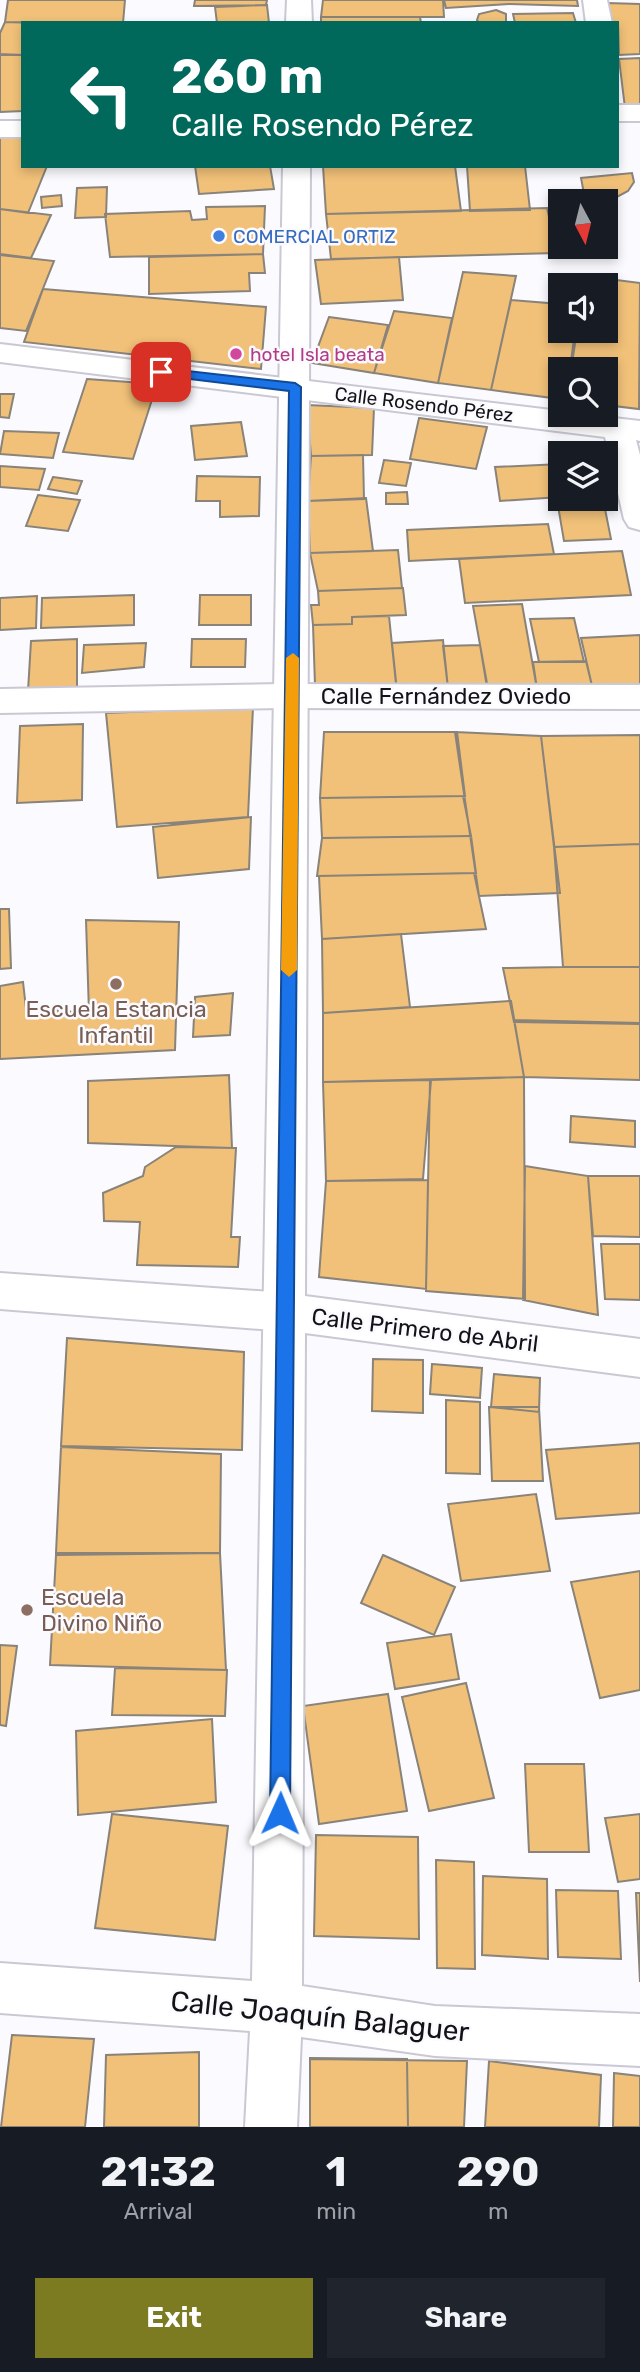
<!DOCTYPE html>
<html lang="en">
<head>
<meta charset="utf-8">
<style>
  body { margin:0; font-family:Rubik,sans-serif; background:#20242c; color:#f1f3f6; height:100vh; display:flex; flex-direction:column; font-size:26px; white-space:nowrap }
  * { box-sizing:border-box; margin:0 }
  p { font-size:23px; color:#9ea1a6 }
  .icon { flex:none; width:38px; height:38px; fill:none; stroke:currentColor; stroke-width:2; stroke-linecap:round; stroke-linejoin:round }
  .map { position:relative; height:2127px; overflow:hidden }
  .side { display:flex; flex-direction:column; background:#171b24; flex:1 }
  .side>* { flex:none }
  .guide { position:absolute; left:21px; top:21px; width:598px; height:147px; border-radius:0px; box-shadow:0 4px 10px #0003; background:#00695c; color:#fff; overflow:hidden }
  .needle { width:46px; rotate:173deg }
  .tools { position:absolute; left:548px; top:189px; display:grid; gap:14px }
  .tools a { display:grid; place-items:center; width:70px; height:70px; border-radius:0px; background:#171b24; box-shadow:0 4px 10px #0003; font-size:35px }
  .pin { position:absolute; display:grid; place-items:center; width:60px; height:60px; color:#fff; margin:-30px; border-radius:14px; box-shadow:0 4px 10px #0006 }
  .me { position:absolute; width:77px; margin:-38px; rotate:1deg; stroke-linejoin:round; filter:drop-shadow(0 0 5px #0008) }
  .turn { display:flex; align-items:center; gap:24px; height:147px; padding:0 35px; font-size:32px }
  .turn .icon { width:91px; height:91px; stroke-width:2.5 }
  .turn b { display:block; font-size:49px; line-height:60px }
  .eta { display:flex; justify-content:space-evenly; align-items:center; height:119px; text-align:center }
  .eta b { font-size:42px; font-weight:700; line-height:49px }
  .action { display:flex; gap:14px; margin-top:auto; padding:14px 35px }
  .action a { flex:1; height:80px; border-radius:0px; background:#7c7b22; color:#fff; font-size:28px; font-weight:700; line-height:80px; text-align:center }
  .action a+a { background:#20242c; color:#f1f3f6 }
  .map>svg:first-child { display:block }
  .building { fill:#f1c179; stroke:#898379; stroke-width:2 }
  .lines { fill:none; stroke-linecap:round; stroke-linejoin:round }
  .street-casing { stroke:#cac8d3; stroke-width:4 }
  .secondary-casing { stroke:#cac8d3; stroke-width:4 }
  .street { fill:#fff; fill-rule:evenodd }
  .secondary { fill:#fff; fill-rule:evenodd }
  .route { fill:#1a73e8; stroke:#114b97; stroke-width:2 }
  .slow { fill:#f59e0b }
  .shop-dot { fill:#3f7fe0; stroke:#fbfaff; stroke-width:2.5 }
  .hotel-dot { fill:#d1479c; stroke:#fbfaff; stroke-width:2.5 }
  .education-dot { fill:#8d6e63; stroke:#fbfaff; stroke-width:2.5 }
  .labels { text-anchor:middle; stroke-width:5; stroke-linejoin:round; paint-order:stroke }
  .far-shop-label { font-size:19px; fill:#366cbe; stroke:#fbfaff; text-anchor:start }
  .far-hotel-label { font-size:19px; fill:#b23c85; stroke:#fbfaff; text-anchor:start }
  .far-street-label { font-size:19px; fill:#131215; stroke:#fbfaff }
  .street-label { font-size:23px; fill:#131215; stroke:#fbfaff }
  .education-label { font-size:23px; fill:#785e54; stroke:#fbfaff }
  .near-street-label { font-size:28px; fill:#131215; stroke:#fbfaff }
</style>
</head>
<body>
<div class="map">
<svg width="640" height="2127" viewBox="0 0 640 2127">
  <rect width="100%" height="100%" fill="#fbfaff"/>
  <path class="building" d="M 8,0 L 125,0 L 123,23 L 5,22 Z
    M 195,0 L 267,0 L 266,5 L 194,6 Z
    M 323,0 L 443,0 L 444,17 L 321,17 Z
    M 444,0 L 577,0 L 578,6 L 509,4 L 446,8 Z
    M 607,3 L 640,4 L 640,54 L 619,55 L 618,23 L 612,23 Z
    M 267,5 L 269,23 L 217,23 L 215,7 Z
    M 496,10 L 506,14 L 506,23 L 479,23 L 477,20 L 479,14 Z
    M 573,13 L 576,23 L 515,23 L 513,14 Z
    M 321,17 L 420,17 L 421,23 L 321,23 Z
    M 5,22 L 35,23 L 23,23 L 23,55 L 0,54 L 0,33 Z
    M 0,55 L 23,55 L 23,111 L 0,112 Z
    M 640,58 L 640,108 L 625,108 L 619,59 Z
    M 0,135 L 23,135 L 23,166 L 47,166 L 28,213 L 0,209 Z
    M 195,166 L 270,166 L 274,189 L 199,194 Z
    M 323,166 L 455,166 L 461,211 L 326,214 Z
    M 467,166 L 525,166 L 530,210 L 470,211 Z
    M 632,173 L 634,182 L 628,191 L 615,198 L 585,199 L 581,178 Z
    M 107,187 L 106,217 L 75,218 L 77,188 Z
    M 61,195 L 62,206 L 42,208 L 41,197 Z
    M 265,206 L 263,254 L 110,257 L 105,214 L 190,211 L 192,220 L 207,219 L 206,207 Z
    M 547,208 L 557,253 L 331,259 L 326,214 Z
    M 0,209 L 51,215 L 31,258 L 0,254 Z
    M 263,254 L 265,273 L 249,273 L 250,291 L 149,294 L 149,257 Z
    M 0,255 L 54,261 L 26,331 L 0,328 Z
    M 399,257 L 403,300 L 321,304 L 315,260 Z
    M 463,272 L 516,276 L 491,390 L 438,383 Z
    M 585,276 L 640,283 L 639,409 L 606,405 L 606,369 L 571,369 L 577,331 L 606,331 L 606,285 L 584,285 Z
    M 43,289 L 266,307 L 261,369 L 24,342 Z
    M 511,300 L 560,304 L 560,331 L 575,331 L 570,369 L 560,369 L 560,399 L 491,390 Z
    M 394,311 L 452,318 L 438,383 L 374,373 Z
    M 329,317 L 388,325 L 374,373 L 312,363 Z
    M 87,379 L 157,384 L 133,459 L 63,452 Z
    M 0,394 L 14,394 L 9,418 L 0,417 Z
    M 307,405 L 374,408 L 372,455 L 311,456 Z
    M 419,418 L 487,427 L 476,469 L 410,459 Z
    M 241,422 L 247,456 L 195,460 L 191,426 Z
    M 4,431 L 59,433 L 53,458 L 0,454 Z
    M 363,455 L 364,499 L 308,501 L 311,456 Z
    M 384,460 L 411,463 L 406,486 L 379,483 Z
    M 560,464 L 560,497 L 500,501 L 495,467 Z
    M 0,466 L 45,469 L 39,490 L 0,487 Z
    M 197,476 L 260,477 L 259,516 L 220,517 L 220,501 L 196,501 Z
    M 53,477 L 82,481 L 77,494 L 48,489 Z
    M 407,492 L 408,504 L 386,504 L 386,493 Z
    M 38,495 L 80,500 L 68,531 L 26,526 Z
    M 366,498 L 373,551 L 310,553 L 308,501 Z
    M 603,499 L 611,539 L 564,541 L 557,500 Z
    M 548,524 L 554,554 L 409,561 L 407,530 Z
    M 398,550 L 402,588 L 318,591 L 310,553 Z
    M 622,551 L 631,595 L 465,603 L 459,559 Z
    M 403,588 L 406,615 L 352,617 L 352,624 L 313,625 L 311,605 L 319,605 L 318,591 Z
    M 134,595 L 134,625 L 41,628 L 42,598 Z
    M 200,595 L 251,595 L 251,625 L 199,625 Z
    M 37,596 L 36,628 L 0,630 L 0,598 Z
    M 522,604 L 537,689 L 488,689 L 473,606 Z
    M 389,616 L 396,684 L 315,685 L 313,625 L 352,624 L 352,617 Z
    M 574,618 L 584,662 L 539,662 L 530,619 Z
    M 640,635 L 640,690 L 593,690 L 581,638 Z
    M 77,639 L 77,691 L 28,691 L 31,641 Z
    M 192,639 L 246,639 L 245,667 L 191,667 Z
    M 443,640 L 448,688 L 397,691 L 392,643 Z
    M 146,643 L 144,667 L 82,673 L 84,645 Z
    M 480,645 L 487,687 L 448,688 L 443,646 Z
    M 586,661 L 593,690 L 537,689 L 533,662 Z
    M 253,707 L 248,817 L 117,827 L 106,713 Z
    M 83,724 L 82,800 L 17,803 L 20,726 Z
    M 324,732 L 457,732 L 465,796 L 320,798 Z
    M 455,732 L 541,736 L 560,893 L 479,896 Z
    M 640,735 L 640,844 L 554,847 L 541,736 Z
    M 463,796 L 471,836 L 322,838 L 320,798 Z
    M 251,817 L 249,869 L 158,878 L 153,827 Z
    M 471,836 L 476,873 L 317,876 L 322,838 Z
    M 640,844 L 640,967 L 563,967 L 554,847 Z
    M 474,873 L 486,929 L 322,939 L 319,876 Z
    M 0,909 L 9,909 L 11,968 L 0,969 Z
    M 86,920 L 179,922 L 175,1050 L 0,1059 L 0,986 L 23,982 L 26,1008 L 89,1013 Z
    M 401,934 L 410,1007 L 323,1013 L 322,939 Z
    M 563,967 L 640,967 L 640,1024 L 514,1022 L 503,968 Z
    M 233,993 L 230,1035 L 193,1037 L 195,997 Z
    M 511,1001 L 524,1077 L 323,1082 L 323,1013 Z
    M 514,1020 L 640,1023 L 640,1080 L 524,1077 Z
    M 229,1075 L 232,1148 L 88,1143 L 88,1081 Z
    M 524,1077 L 525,1299 L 426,1291 L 430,1080 Z
    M 431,1080 L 423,1179 L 326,1181 L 323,1082 Z
    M 571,1116 L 635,1121 L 635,1147 L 570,1142 Z
    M 176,1147 L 236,1148 L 231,1237 L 240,1237 L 238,1267 L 137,1265 L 140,1222 L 104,1221 L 103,1193 L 143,1176 L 145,1167 Z
    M 525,1166 L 588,1176 L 598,1315 L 523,1300 Z
    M 588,1176 L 640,1176 L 640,1237 L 593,1236 Z
    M 428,1180 L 426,1289 L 319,1277 L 326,1181 Z
    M 601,1244 L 640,1244 L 640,1300 L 605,1299 Z
    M 67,1338 L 244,1352 L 242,1450 L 61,1446 Z
    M 373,1359 L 423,1360 L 423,1413 L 372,1411 Z
    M 432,1364 L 482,1368 L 480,1398 L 430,1394 Z
    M 494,1374 L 540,1378 L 539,1412 L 491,1407 Z
    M 446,1400 L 480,1402 L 480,1474 L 446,1473 Z
    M 489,1407 L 539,1407 L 543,1481 L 492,1481 Z
    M 640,1443 L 640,1513 L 556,1519 L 546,1450 Z
    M 61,1447 L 221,1454 L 220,1553 L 56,1553 Z
    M 536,1494 L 550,1571 L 461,1581 L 448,1504 Z
    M 220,1553 L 226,1670 L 50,1665 L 56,1555 Z
    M 383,1555 L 455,1587 L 434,1635 L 361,1603 Z
    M 640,1571 L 640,1690 L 600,1698 L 571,1582 Z
    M 451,1634 L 459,1679 L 395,1689 L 387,1643 Z
    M 0,1645 L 17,1646 L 6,1726 L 0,1725 Z
    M 115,1668 L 227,1670 L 225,1716 L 112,1715 Z
    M 466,1683 L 494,1798 L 429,1811 L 402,1697 Z
    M 388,1694 L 407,1811 L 319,1824 L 303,1706 Z
    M 212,1719 L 216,1802 L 78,1815 L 76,1731 Z
    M 525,1764 L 584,1764 L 589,1852 L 529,1852 Z
    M 112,1814 L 228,1826 L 215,1940 L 95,1928 Z
    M 640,1814 L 640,1879 L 618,1882 L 605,1818 Z
    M 316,1835 L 418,1837 L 419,1939 L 314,1936 Z
    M 436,1860 L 474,1862 L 475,1969 L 437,1968 Z
    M 483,1876 L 547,1879 L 548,1959 L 482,1955 Z
    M 556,1890 L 618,1891 L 621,1959 L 558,1957 Z
    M 636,1893 L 640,1893 L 640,1982 Z
    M 12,2035 L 94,2039 L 85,2127 L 1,2127 Z
    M 199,2052 L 199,2127 L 104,2127 L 106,2055 Z
    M 310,2058 L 407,2059 L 408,2127 L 310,2127 Z
    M 310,2059 L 467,2061 L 464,2127 L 310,2127 Z
    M 489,2061 L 601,2075 L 599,2127 L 485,2127 Z
    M 614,2073 L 640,2076 L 640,2127 L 613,2127 Z"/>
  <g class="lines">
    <g class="street-casing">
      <path id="street" d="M 583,0 L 607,0 L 612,23 L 586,23 Z
        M 618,105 L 640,105 L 640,121 L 618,121 Z
        M 0,121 L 23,121 L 23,137 L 0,137 Z
        M 0,344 L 560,411 L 560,415 L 588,415 L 640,421 L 640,441 L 636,440 L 640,455 L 640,530 L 629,527 L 624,519 L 605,437 L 0,362 Z
        M 283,684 L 640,685 L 640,709 L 283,708 L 0,713 L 0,689 Z
        M 0,1273 L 285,1293 L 300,1299 L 306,1312 L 300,1325 L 285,1331 L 0,1309 Z"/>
    </g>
    <g class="secondary-casing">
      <path id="secondary" d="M 287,0 L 311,0 L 312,23 L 286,23 Z
        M 283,166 L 310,166 L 305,1296 L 640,1339 L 640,1377 L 305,1333 L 302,1986 L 435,2006 L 640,2014 L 640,2066 L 435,2056 L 301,2037 L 297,2127 L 245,2127 L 250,2031 L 0,2013 L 0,1963 L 252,1981 Z"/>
    </g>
    <use href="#street" class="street"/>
    <use href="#secondary" class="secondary"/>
  </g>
  <path class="route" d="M 161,368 L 295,383 L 301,387 L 290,1813 L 287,1820 L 280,1823 L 273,1820 L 270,1813 L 289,391 L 157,375 L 155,372 Z"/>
  <path class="slow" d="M 293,653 L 299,658 L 297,970 L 289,977 L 281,970 L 286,658 Z"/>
  <circle class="shop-dot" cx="219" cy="236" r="7"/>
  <circle class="hotel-dot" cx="236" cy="354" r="7"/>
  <g class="education-dot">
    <circle cx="116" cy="984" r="7"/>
    <circle cx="27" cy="1610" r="7"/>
  </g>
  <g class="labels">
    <g class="far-shop-label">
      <text x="233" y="243">COMERCIAL ORTIZ</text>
    </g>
    <g class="far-hotel-label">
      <text x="250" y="361">hotel Isla beata</text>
    </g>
    <g class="far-street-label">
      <text transform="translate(424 404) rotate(7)" y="7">Calle Rosendo Pérez</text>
    </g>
    <g class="street-label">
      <text x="446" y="704">Calle Fernández Oviedo</text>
      <text transform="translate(425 1330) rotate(7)" y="8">Calle Primero de Abril</text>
    </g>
    <g class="education-label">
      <text x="116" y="1017">Escuela Estancia<tspan x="116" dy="26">Infantil</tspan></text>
      <text x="41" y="1605" text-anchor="start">Escuela<tspan x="41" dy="26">Divino Niño</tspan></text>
    </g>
    <g class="near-street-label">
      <text transform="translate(320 2016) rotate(6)" y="10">Calle Joaquín Balaguer</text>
    </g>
  </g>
</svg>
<div class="tools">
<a><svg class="needle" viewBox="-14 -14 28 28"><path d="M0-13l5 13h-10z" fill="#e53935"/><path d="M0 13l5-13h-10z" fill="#9ea1a6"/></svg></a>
<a><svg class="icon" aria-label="sound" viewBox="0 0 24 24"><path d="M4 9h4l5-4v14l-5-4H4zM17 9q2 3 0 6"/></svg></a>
<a><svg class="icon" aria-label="search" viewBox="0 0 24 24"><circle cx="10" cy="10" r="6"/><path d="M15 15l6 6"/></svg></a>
<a><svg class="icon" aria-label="layers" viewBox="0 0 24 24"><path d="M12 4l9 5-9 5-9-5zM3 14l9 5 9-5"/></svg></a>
</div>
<div class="pin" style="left:161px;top:372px;background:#d93025"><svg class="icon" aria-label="arrive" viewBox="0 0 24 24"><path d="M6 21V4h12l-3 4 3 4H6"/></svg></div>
<svg class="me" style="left:280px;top:1813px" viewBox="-20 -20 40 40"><path d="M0-17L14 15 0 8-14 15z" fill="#1a73e8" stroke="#fff" stroke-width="4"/></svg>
<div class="guide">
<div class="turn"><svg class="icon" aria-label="left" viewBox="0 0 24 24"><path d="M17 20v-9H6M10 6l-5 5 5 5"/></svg><div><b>260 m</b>Calle Rosendo Pérez</div></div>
</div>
</div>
<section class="side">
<div class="eta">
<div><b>21:32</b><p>Arrival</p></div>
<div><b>1</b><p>min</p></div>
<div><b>290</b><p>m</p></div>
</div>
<div class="action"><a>Exit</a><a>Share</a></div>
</section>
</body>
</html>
